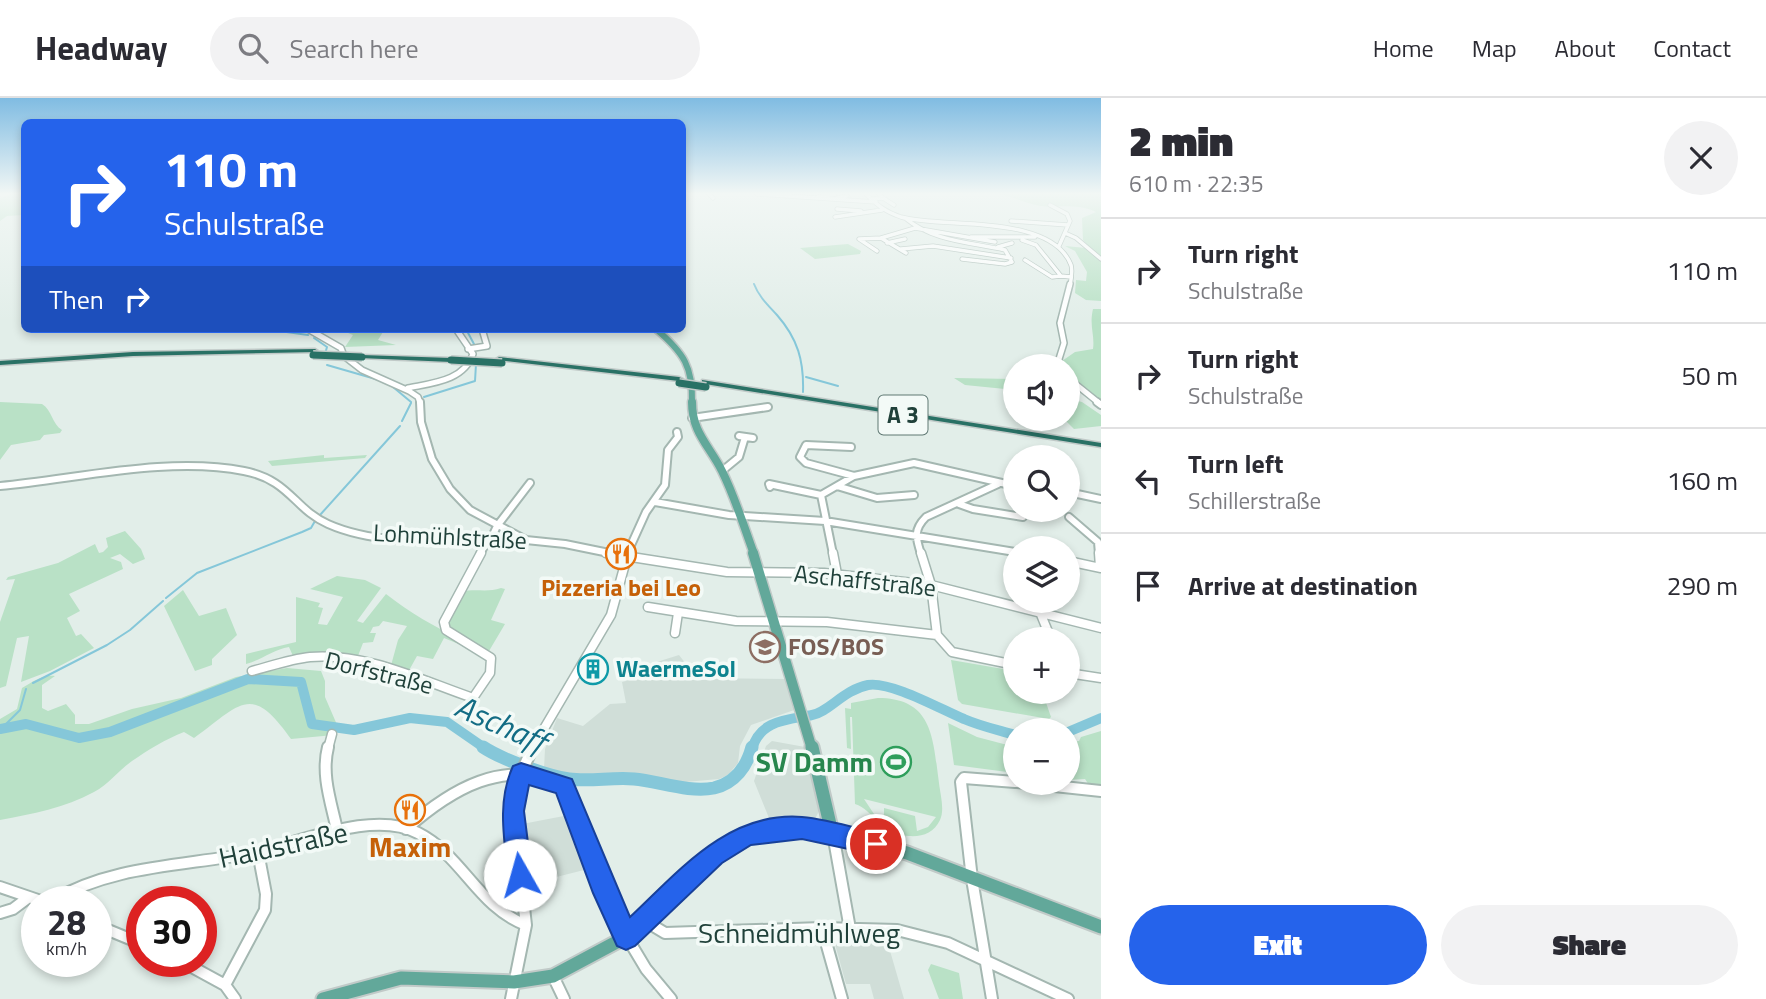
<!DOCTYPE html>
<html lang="en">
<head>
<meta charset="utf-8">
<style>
  body { margin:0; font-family:"Titillium Web",sans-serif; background:#f2f2f3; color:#2b2b33; height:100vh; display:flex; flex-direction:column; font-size:26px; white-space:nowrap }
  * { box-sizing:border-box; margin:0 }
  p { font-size:23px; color:#7c7c81 }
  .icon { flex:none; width:38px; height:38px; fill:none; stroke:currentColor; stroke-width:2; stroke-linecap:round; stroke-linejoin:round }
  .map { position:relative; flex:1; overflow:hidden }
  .side { display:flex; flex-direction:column; background:#fff; width:665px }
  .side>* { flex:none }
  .top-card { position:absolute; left:21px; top:21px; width:665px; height:214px; border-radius:10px; box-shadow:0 4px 10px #0003; background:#2563eb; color:#fff; overflow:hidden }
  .fabs { position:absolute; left:1003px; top:256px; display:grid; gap:14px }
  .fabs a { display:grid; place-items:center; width:77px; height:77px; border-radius:50%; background:#fff; box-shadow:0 4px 10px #0003; font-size:35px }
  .speed { position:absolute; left:21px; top:788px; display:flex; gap:14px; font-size:35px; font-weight:700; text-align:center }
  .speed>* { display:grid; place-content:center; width:91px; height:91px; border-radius:50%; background:#fff; box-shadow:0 4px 10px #0003; line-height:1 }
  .speed small { font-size:18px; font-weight:400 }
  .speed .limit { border:10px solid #d22; background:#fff; color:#111 }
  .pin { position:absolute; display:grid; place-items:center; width:60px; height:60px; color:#fff; margin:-30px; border:4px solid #fff; border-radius:50%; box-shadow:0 2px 7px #0007 }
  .me { position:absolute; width:77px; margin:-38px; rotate:353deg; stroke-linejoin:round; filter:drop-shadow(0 0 5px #0008) }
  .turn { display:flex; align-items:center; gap:24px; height:147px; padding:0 28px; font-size:32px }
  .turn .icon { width:91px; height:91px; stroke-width:2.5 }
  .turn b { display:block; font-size:49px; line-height:60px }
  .then { display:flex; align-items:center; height:66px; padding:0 28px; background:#0003; gap:14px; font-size:26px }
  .round { display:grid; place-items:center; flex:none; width:74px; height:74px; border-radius:37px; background:#f2f2f3 }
  .head { display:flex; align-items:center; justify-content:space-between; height:119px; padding:0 28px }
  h1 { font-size:42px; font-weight:800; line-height:52px }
  .cta { display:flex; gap:14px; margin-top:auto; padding:14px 28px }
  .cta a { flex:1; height:80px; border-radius:42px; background:#2563eb; color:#fff; font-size:28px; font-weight:800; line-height:80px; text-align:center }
  .cta a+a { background:#f2f2f3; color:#2b2b33 }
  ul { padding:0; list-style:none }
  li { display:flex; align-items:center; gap:21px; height:105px; padding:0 28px; border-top:2px solid #e1e1e2 }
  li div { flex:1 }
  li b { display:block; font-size:26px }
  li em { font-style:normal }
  header { display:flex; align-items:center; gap:42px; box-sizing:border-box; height:98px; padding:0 35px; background:#fff; border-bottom:2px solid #e1e1e2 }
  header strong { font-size:33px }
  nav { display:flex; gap:38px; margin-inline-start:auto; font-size:24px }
  .search { width:490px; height:63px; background:#f2f2f3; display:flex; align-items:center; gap:18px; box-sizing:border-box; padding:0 24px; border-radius:38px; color:#7c7c81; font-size:26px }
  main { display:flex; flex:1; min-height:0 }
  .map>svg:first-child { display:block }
  .built { fill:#d0ded8 }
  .green { fill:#b9e1c6; fill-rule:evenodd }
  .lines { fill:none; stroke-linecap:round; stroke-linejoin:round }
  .stream { stroke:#85c7d9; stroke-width:2 }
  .river-far1 { stroke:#85c7d9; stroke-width:10 }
  .river { stroke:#85c7d9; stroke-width:13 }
  .minor-far4-casing { stroke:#a4b7b1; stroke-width:5 }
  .minor-far3-casing { stroke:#a4b7b1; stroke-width:8 }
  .minor-far2-casing { stroke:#a4b7b1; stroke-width:10 }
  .minor-far1-casing { stroke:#a4b7b1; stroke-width:11 }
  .minor-casing { stroke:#a4b7b1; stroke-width:14 }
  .major-far3-casing { stroke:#c1cac8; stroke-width:9 }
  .major-far2-casing { stroke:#c1cac8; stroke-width:11 }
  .major-far1-casing { stroke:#c1cac8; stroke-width:13 }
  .major-casing { stroke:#c1cac8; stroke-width:17 }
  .highway-casing { stroke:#c1cac8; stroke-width:3 }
  .minor-far4 { stroke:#fff; stroke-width:3.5 }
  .minor-far3 { stroke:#fff; stroke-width:5 }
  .minor-far2 { stroke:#fff; stroke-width:6 }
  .minor-far1 { stroke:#fff; stroke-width:8 }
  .minor { stroke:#fff; stroke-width:10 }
  .major-far3 { stroke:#62a89a; stroke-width:6 }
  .major-far2 { stroke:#62a89a; stroke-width:8 }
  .major-far1 { stroke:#62a89a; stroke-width:10 }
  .major { stroke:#62a89a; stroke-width:13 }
  .highway { fill:#297165; fill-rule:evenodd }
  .highway-bridge-casing { stroke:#c1cac8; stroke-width:10; stroke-linecap:butt }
  .highway-bridge { stroke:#297165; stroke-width:7 }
  .route { fill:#2563eb; stroke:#184099; stroke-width:2 }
  .labels { text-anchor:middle; stroke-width:7; stroke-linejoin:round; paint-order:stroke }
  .shield { fill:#f3faf7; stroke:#5f7873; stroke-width:2 }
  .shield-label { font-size:23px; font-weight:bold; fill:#20413a }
  .street-label { font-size:24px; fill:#20413a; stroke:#f3faf7 }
  .food-label { font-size:24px; font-weight:bold; fill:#c56008; stroke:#f3faf7 }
  .education-label { font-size:24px; font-weight:bold; fill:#785e54; stroke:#f3faf7; text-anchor:start }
  .culture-label { font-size:24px; font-weight:bold; fill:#0d838f; stroke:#f3faf7; text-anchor:start }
  .near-leisure-label { font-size:28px; font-weight:bold; fill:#27864d; stroke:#f3faf7; text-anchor:end }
  .near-street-label { font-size:28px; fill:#20413a; stroke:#f3faf7 }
  .near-food-label { font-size:28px; font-weight:bold; fill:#c56008; stroke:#f3faf7 }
  .near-water-label { font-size:32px; font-style:italic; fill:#136c84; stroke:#f3faf7 }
</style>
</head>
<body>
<header>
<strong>Headway</strong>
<div class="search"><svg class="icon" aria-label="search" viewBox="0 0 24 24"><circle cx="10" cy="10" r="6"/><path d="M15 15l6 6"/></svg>Search here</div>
<nav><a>Home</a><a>Map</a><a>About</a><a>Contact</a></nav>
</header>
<main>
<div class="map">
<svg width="1101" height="901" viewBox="0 0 1101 901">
  <rect width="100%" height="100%" fill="#e2eee9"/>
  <path class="built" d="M 679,557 L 697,580 L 788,581 L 797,611 L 751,627 L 740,648 L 738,665 L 728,677 L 719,681 L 674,685 L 634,677 L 571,680 L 544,671 L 545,651 L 557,620 L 583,628 L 610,606 L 626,605 L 622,584 L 649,577 L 644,568 Z
    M 772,643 L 805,649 L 820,711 L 815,721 L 769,720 L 754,683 L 766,648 Z
    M 569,717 L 584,772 L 525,787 L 517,727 Z
    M 833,839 L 886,839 L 904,901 L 874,901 L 870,886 L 846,886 Z"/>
  <path class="green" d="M 12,96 L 24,96 L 24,117 L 7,118 L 0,123 L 0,100 Z
    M 997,96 L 1101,96 L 1101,203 L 1086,202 L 1075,195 L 1076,182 L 1086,183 L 1087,174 L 1075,153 L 1065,148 L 1086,150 L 1087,147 L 1083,142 L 1082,120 L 1096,114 C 1077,105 1059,110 1041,108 C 1026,106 1013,98 997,96 Z
    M 848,146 L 861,153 L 860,156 L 815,161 L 800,150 Z
    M 1093,211 L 1101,211 L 1101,305 L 1068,278 L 1068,268 L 1063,268 L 1062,263 L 1075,254 L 1093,251 C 1095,237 1089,228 1093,211 Z
    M 354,231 L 398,231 L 383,234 L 378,242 L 396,247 L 345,249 L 353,237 L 348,235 Z
    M 954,280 L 1015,281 L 1015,292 L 965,287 Z
    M 1068,301 L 1082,304 L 1101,317 L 1101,328 L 1074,331 L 1063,320 L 1068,320 Z
    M 0,304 L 42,306 C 52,312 52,326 62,332 L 60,335 L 44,337 L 40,342 L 11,347 L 0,362 Z
    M 324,357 L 324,360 L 367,357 L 365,360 L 272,368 L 268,363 Z
    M 125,433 L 141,451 L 145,461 L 133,466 L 120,456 L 110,460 L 121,464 L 123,471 L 69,496 L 80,513 L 67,520 L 76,538 L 81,536 L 94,550 L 50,573 L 21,584 L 29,538 L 17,540 L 6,588 L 0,590 L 0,524 L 15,481 L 6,482 L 8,479 L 58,465 L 95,446 L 99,455 L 103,454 L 108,449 L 106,440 Z
    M 337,478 L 365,482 L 381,490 L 357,523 L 363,525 L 386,496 C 410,515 434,528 461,542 L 461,547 L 444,540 L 433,561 L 417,558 L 407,576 L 390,571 L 398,542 L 407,528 L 383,523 L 379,528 L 373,529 L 370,535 L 376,535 L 373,544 L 363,545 L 356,563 L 293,558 L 289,549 C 273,552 261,562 246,566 L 246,556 L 296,544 L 296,499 L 320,505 L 318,509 L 323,510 L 318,526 L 327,527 L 343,499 L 310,491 Z
    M 501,490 L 505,491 L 491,522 L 505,526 L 489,553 L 449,532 L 448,519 L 461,494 C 475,490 487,495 501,490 Z
    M 183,492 L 199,518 L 226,510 L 237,537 L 212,561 L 212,567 L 195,573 L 164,508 Z
    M 951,562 L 1015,573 L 1015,593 L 1042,593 L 1051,619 L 1049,621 L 962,606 L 958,602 Z
    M 287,570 L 321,573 L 325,583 L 325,599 L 338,629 L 334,637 L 291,641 C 251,584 241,606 194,640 L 184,634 C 166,641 148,652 132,663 C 118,673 109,686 94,694 C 65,710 32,716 0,722 L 0,621 L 17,611 L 22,590 C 32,584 43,576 55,578 L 42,587 L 42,610 L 48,613 L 66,606 L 75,617 L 75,626 L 89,626 L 132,611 L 181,600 L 236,579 Z
    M 878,600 C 934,600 933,642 939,685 C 940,695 945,712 940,722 C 934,735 922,739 909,738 C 879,736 874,712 855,706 L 852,619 L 850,619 L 851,651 L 847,650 L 845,610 L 851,611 L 851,605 ZM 864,701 L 936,719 L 928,729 L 917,733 L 915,718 L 884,710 L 884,724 L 874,716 Z
    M 948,625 L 977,639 L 1015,649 L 1015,675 L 954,667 Z
    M 1101,633 L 1101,686 L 1089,687 L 1085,681 L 1068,682 L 1068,644 L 1079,643 L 1081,639 Z
    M 931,866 L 959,875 L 963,901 L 939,901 L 928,872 Z"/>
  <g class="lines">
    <path class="stream" d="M 754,186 C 759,199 768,207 777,217 C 798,241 804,263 803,294
      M 265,231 L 308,237
      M 466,231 L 475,248
      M 314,240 L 327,249 L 325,256
      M 327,267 L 379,282
      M 806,279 L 838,288
      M 393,289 L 411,304
      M 424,299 L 475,283 L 476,266
      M 402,323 L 411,305
      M 320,417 L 400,328
      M 166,500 L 197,475 L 302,434 L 311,430 L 315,423
      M 33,585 L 107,547 L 130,532 L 163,503
      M 1,631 L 20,612 L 26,591"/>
    <path class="river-far1" d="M 0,631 L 26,626 L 79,640 L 110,634 L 248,581 L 301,584 L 312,626 L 354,632 L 410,620 L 447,624 L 486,651
      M 1068,634 L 1101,620
      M 752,651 C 760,622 787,622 812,617 C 829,614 843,592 868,587 C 891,583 942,612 964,621 C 980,628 998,632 1015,637"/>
    <path class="river" d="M 483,649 C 501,661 547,678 569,681 C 590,684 612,679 634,681 C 658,683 689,695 714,690 C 735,685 747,668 752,649"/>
    <g class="minor-far4-casing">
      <path id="minor-far4" d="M 683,96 L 686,101
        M 709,96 L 713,100
        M 757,96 L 876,104
        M 866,96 C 878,108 886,114 901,119 C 944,131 1051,115 1071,167 C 1073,173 1071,182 1070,188
        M 818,99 L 835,96
        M 883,100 L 894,107
        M 834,101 L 847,98
        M 872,101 L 883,100 L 879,96
        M 1050,107 L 1067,116 L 1070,123 L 1059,148
        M 837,111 L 861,113
        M 835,119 L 882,112
        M 905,120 C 934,144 970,144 1005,152 L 1012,164 L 1005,166 L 962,161
        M 1011,123 L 1068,127
        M 1065,135 L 1076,140 L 1101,161
        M 971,139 L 1035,139
        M 1022,142 L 1036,147 L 1061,178 L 1071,179
        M 887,145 L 905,141
        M 998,149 L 1012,145
        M 901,151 L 933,148 L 1011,160
        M 877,153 L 859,141 L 881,140
        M 906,155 L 881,140 L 915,130 L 995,144
        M 1025,162 L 1052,179 L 1061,178"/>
    </g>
    <g class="minor-far3-casing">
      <path id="minor-far3" d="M 308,231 L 341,250 L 344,258 L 362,272 L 409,293 L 418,299 L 420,305
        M 468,251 L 487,248 L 482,231
        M 1060,268 L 1059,261 L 1064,245 L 1060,225 L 1070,186
        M 1068,280 L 1099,305
        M 408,290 C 432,285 464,283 473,256 L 456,231"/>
    </g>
    <g class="minor-far2-casing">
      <path id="minor-far2" d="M 420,304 L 421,324 L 432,361 L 450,391 L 470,412 L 526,442 L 565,446 L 614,456
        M 1097,304 L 1101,307
        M 692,320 L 768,309
        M 739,338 L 753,340
        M 851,349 L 806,347 L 800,359 L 806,365 L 854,378
        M 722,373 L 739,359 L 745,339
        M 0,388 C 77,381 168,358 244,373 C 290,382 294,411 328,426 C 382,450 451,441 508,442 L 518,439
        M 837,388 L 877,400 L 914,397
        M 770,389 L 769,386 L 821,397
        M 1068,394 L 1101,401
        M 655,404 L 729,417 L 825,423 L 1015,454
        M 959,406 L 973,411 L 1023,419 L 1023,415
        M 1069,419 L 1098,444 L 1099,456
        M 491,441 L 497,428 L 530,385
        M 480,456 L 488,441
        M 627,456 L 646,414 L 665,387 L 668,352 L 678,339 L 677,334
        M 833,456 L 821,397 L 854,378 L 914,365 L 1015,388
        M 921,456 C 916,440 913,432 926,419 L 998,386"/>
    </g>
    <g class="minor-far1-casing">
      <path id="minor-far1" d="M 606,455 L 727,474 L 824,475 L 931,487 L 1101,530
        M 833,455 L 837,476
        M 921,455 L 931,487 L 937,537
        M 1099,455 L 1100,469
        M 1068,463 L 1101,470
        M 1035,502 L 1051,541
        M 648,509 L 736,523 L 827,524 L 937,537
        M 675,535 L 678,515
        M 937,537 L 952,554 L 1015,567
        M 252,573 C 271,568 291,561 310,559 C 365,554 423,583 473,600 L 490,575 L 491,560 L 446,532 L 444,524 L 481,455
        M 1068,575 L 1101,580
        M 328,651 L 332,636
        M 532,651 L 611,517 L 628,455"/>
    </g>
    <g class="minor-casing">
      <path id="minor" d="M 328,649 C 321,677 331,704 337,732
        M 1017,684 L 1101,693
        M 406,731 C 450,692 505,658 564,688 L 619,826 L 646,871 L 671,901
        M 833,736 L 850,831
        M 0,789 L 41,803
        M 52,803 C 112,767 185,768 252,755 C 298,746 372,711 418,735 C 462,757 478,809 526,827
        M 0,815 L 13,811 L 29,799
        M 645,823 L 665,835 L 822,830 L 897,832 L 948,845 L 1068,901
        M 96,827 L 142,846
        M 822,830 L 842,901
        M 181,863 L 225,887 L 235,901
        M 553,878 L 564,901
        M 225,887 L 265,812 L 266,796 L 258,754
        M 511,901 L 526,827 L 513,713 L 521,675 L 533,649
        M 992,901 L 972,781 L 961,684 L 964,680 L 1015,684"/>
    </g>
    <g class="major-far3-casing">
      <path id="major-far3" d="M 656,231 C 684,255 693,269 692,305"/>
    </g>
    <g class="major-far2-casing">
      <path id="major-far2" d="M 692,304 C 692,335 709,347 722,373 C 735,399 744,429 754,456"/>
    </g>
    <g class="major-far1-casing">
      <path id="major-far1" d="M 753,455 L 812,651"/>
    </g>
    <g class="major-casing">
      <path id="major" d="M 812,649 L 832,735
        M 323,901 L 401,880 L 514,884 L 553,878 L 626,839 L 682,786 L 731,745 L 760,733 L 782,730 L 824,733 L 907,755 L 1101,829"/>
    </g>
    <g class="highway-casing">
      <path id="highway" d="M 315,251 L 318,253 L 317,254 L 133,258 L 0,267 L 0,263 L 133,254 Z
        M 362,257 L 451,260 L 454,262 L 451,264 L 360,260 L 359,259 Z
        M 499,259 L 679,279 L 683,281 L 679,283 L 497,262 L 496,261 Z
        M 702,282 L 1101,345 L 1101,349 L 705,286 L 702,286 Z"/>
    </g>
    <use href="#minor-far4" class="minor-far4"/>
    <use href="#minor-far3" class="minor-far3"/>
    <use href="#minor-far2" class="minor-far2"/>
    <use href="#minor-far1" class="minor-far1"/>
    <use href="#minor" class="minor"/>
    <use href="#major-far3" class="major-far3"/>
    <use href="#major-far2" class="major-far2"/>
    <use href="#major-far1" class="major-far1"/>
    <use href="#major" class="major"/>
    <use href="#highway" class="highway"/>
    <g class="highway-bridge-casing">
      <path id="highway-bridge" d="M 313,257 L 362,259
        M 451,262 L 502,265
        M 679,285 L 706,289"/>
    </g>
    <use href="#highway-bridge" class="highway-bridge"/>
  </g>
  <linearGradient id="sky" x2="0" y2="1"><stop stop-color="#80bce2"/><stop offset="0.43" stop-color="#f2f7f5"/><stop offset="1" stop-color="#f2f7f5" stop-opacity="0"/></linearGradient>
  <rect width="1101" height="223" fill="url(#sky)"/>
  <path class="route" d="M 521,665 L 572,681 L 630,819 C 679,773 728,713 802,719 C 826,721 852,729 876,735 L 884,738 L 888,746 L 884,754 L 876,757 L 802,741 L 751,747 L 722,765 L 635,848 L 626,852 L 617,848 L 593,795 L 556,695 L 529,687 L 524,713 L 532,777 L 528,786 L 520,789 L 512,786 L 508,777 C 504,740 497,703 513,668 Z"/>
  <defs>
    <g id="restaurant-ring" transform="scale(1.575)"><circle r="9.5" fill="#f3faf7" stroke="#e8710a" stroke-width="1.5"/><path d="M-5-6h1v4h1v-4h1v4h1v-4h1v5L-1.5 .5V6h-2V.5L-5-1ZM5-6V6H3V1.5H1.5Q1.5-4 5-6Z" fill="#e8710a"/></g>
    <g id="school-ring" transform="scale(1.575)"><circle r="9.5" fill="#f3faf7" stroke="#8d6e63" stroke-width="1.5"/><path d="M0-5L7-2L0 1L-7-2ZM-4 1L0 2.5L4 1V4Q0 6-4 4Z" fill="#8d6e63"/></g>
    <g id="building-ring" transform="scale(1.575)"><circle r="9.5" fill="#f3faf7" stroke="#0f9aa8" stroke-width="1.5"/><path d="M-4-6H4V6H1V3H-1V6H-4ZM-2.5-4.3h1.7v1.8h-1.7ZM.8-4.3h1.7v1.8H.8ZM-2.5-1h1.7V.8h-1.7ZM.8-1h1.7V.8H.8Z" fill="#0f9aa8"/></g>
    <g id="stadium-ring" transform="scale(1.575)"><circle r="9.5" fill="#f3faf7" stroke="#2e9e5b" stroke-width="1.5"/><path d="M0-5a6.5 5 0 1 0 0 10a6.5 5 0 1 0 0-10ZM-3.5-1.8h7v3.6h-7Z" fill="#2e9e5b"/></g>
  </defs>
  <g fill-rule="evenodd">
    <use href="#restaurant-ring" x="621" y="456"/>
    <use href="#school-ring" x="765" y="549"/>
    <use href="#building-ring" x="593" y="571"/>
    <use href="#stadium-ring" x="896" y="664"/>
    <use href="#restaurant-ring" x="410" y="712"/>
  </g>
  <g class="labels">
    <rect class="shield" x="878.5" y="297.5" width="49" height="39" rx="5"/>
    <g class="shield-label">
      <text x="903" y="325">A 3</text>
    </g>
    <g class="street-label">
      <text transform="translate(450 439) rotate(3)" y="8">Lohmühlstraße</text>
      <text transform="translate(865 483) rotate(6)" y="8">Aschaffstraße</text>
      <text transform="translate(379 575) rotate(14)" y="8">Dorfstraße</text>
    </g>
    <g class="food-label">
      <text x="621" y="498">Pizzeria bei Leo</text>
    </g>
    <g class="education-label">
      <text x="788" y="557">FOS/BOS</text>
    </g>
    <g class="culture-label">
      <text x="616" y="579">WaermeSol</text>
    </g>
    <g class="near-leisure-label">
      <text x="873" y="674">SV Damm</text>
    </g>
    <g class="near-street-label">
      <text transform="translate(283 747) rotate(-12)" y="10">Haidstraße</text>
      <text x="799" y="845">Schneidmühlweg</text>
    </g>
    <g class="near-food-label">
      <text x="410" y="759">Maxim</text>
    </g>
    <g class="near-water-label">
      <text transform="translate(501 626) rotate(24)" y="11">Aschaff</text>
    </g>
  </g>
</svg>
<div class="fabs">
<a><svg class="icon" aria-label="sound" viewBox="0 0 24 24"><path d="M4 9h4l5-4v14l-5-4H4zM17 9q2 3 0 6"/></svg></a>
<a><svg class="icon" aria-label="search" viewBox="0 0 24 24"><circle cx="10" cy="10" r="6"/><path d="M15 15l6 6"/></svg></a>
<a><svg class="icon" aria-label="layers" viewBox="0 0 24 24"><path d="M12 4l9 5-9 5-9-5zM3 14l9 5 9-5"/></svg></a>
<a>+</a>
<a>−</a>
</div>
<div class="speed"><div>28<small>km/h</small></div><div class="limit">30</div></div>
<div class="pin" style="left:876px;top:746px;background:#d93025"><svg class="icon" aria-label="arrive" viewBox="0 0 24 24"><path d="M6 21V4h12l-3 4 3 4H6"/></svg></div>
<svg class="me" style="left:520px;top:777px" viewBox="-20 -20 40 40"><circle r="19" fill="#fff"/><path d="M0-13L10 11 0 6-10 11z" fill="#2563eb"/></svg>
<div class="top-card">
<div class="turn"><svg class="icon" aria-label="right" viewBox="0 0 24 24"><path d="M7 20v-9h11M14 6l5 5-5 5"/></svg><div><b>110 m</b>Schulstraße</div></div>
<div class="then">Then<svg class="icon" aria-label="right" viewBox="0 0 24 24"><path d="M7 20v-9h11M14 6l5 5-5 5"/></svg></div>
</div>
</div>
<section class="side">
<div class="head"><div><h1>2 min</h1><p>610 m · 22:35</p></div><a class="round"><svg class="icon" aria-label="close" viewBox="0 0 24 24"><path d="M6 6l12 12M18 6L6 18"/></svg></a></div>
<ul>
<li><svg class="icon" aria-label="right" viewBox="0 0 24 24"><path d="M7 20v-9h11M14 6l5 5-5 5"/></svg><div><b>Turn right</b><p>Schulstraße</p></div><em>110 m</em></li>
<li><svg class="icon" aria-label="right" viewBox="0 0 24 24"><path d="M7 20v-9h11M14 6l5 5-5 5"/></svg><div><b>Turn right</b><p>Schulstraße</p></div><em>50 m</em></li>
<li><svg class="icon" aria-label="left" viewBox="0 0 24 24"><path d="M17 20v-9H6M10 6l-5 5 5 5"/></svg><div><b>Turn left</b><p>Schillerstraße</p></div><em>160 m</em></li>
<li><svg class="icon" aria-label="arrive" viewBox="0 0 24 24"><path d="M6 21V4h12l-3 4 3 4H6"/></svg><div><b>Arrive at destination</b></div><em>290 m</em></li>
</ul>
<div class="cta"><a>Exit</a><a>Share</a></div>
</section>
</main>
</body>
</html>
